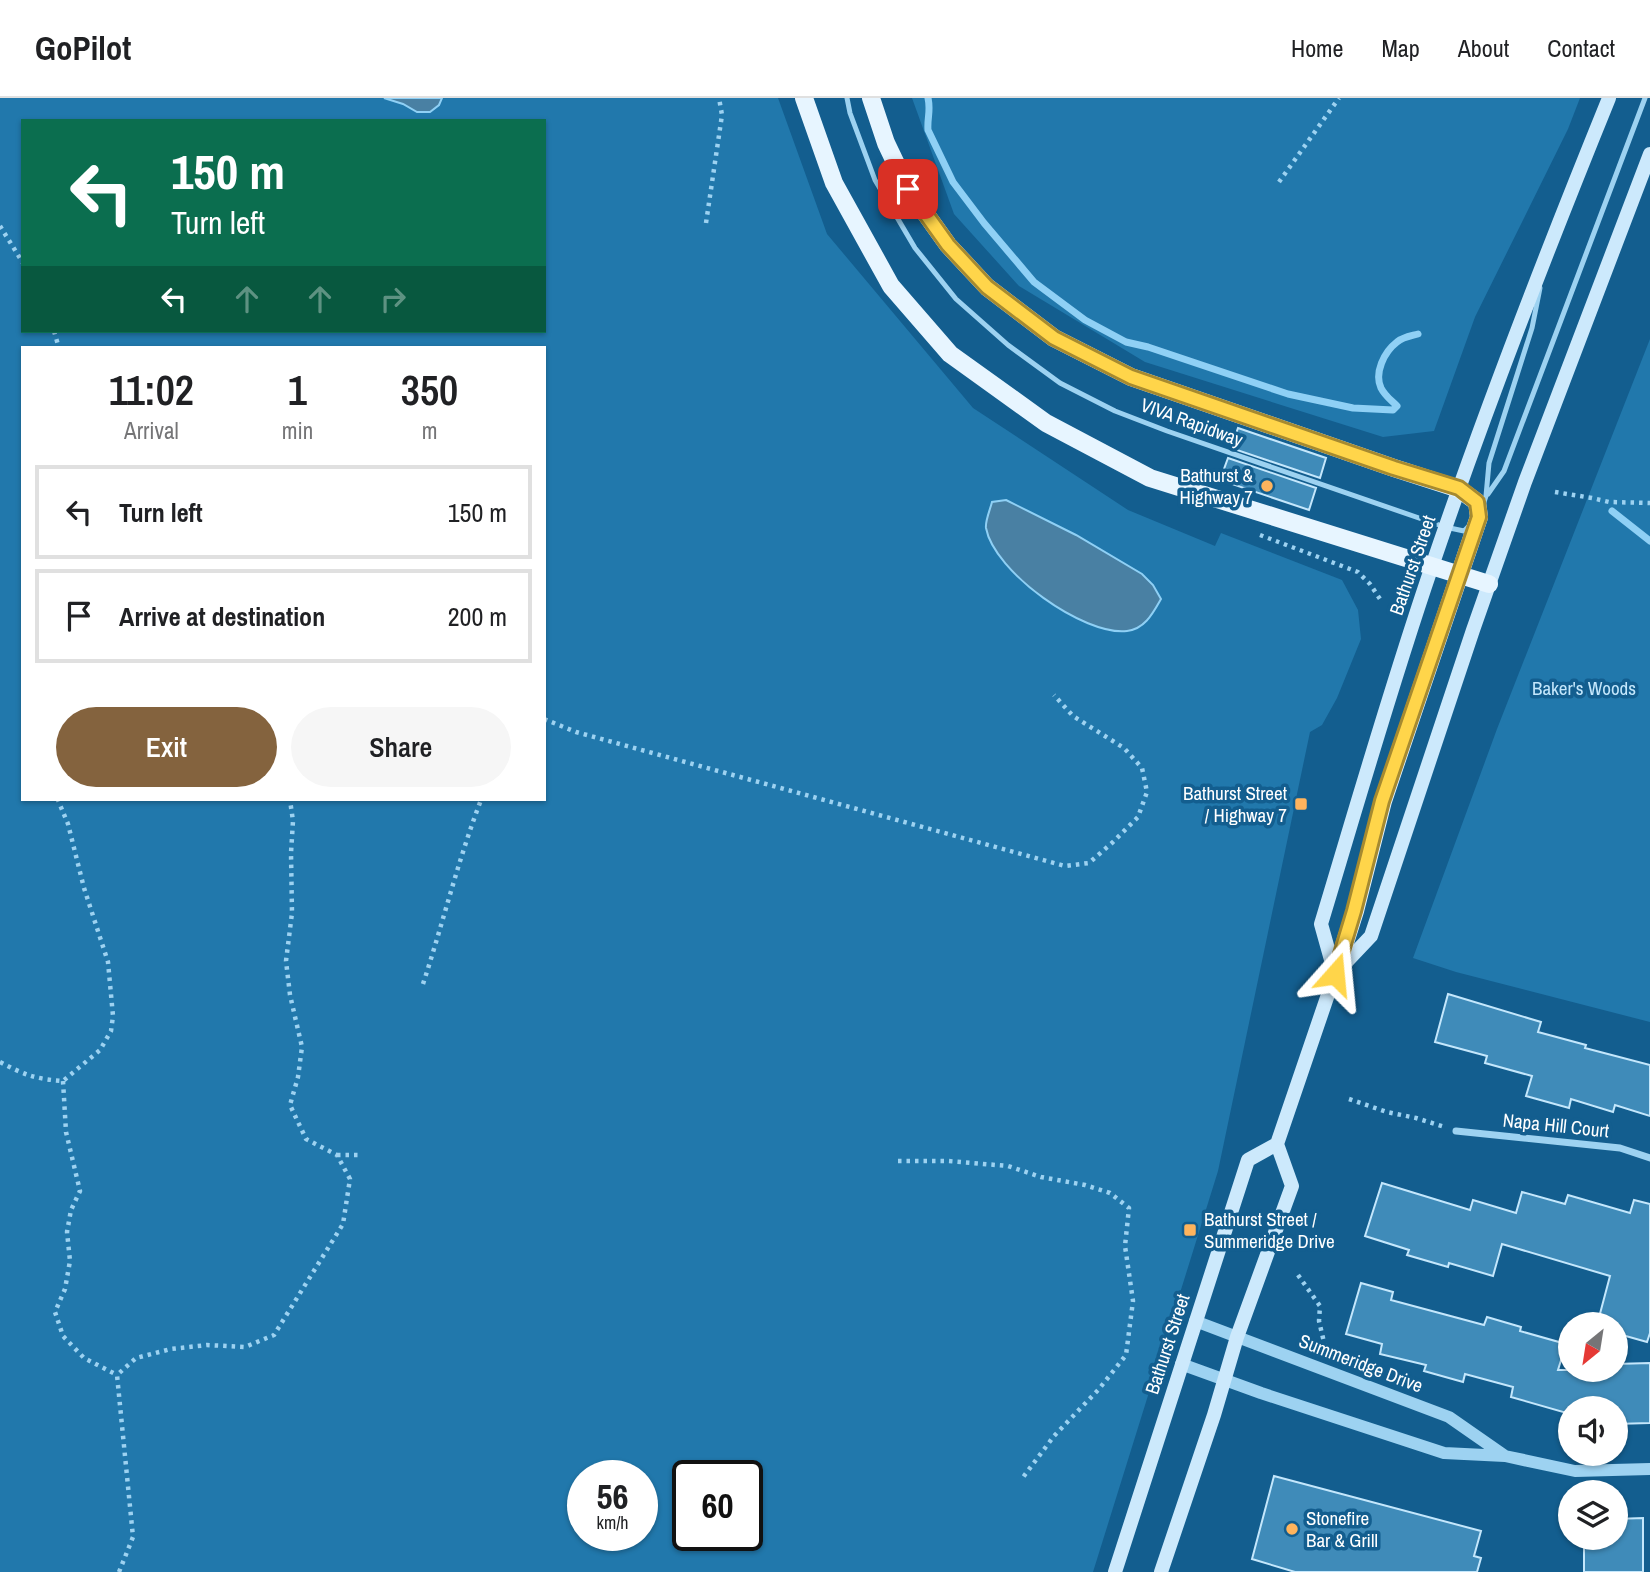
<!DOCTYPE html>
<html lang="en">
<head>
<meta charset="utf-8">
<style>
  body { margin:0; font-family:"Archivo Narrow",sans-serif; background:#f6f6f6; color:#202124; height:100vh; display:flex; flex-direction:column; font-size:26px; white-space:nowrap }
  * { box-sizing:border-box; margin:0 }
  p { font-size:23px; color:#757577 }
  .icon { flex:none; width:38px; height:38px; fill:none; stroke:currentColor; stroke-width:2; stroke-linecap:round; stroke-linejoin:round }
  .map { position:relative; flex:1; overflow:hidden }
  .panel { position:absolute; left:21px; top:248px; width:525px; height:455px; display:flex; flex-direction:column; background:#fff; border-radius:0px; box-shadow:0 2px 5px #0004 }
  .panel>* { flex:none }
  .guide { position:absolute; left:21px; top:21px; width:525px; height:214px; border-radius:0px; box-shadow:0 2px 5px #0004; background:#0b6e4f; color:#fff; overflow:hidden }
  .needle { width:46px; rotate:210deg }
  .controls { position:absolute; left:1558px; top:1214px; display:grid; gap:14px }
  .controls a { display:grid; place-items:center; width:70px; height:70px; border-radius:50%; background:#fff; box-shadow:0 2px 5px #0004; font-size:35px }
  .speed { position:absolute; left:567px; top:1362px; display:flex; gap:14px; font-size:35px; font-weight:700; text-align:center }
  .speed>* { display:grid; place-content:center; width:91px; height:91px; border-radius:50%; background:#fff; box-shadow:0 2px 5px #0004; line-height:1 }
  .speed small { font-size:18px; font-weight:400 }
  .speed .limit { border:4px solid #111; border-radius:10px; background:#fff; color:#111 }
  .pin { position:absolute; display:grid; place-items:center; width:60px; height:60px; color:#fff; margin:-30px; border-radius:14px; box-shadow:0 4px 10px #0006 }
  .me { position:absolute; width:77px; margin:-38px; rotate:18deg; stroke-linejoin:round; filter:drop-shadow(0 0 5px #0008) }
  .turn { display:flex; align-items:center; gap:24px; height:147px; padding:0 35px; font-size:32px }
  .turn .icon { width:91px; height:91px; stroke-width:2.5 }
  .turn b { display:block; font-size:49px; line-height:60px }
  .lanes { display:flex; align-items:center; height:66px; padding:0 35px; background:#0003; justify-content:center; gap:35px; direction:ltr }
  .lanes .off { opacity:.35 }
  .eta { display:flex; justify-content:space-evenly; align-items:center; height:119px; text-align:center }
  .eta b { font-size:42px; font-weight:600; line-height:49px }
  .action { display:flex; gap:14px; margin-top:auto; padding:14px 35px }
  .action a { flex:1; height:80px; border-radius:42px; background:#84633e; color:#fff; font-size:28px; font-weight:600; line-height:80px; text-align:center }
  .action a+a { background:#f6f6f6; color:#202124 }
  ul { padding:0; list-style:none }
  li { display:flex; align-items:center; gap:21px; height:94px; margin:0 14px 10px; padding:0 21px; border:4px solid #e0e0e0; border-radius:0px }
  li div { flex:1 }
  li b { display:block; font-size:26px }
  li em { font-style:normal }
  header { display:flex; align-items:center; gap:42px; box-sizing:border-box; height:98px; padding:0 35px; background:#fff; border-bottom:2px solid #e0e0e0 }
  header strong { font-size:33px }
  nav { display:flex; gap:38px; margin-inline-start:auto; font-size:24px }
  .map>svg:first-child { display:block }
  .green { fill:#2178ac; fill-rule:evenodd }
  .water { fill:#4980a3; stroke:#8fd0f5; stroke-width:2 }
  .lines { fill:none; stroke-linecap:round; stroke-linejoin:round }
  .stream { stroke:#8fd0f5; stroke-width:7 }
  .building { fill:#3f8bb9; stroke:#c4e7fc; stroke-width:2 }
  .path { stroke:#9dd2f1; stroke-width:4.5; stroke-dasharray:3.5 5; stroke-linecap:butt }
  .service { stroke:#9dd2f1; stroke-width:5 }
  .minor { stroke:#9dd2f1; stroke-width:7 }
  .tertiary { stroke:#9dd2f1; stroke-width:12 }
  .secondary { stroke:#cce9fc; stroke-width:14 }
  .primary { stroke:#e7f5ff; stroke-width:18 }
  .route-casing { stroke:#a68a30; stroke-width:18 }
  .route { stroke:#ffd54a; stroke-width:12 }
  .poi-dot { fill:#ffb45d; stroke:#135e8f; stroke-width:2.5 }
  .labels { text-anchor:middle; stroke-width:7; stroke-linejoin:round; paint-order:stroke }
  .street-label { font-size:19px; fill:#fff; stroke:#135e8f }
  .poi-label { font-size:19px; fill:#fff; stroke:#135e8f; text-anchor:end }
  .park-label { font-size:19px; fill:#c4e7fc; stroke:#135e8f }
</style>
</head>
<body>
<header>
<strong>GoPilot</strong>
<nav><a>Home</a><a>Map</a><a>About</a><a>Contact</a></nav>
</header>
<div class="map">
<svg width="1650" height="1474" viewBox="0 0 1650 1474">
  <rect width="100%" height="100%" fill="#135e8f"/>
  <path class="green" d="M 0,0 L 778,0 L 827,136 L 973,310 L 1128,412 L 1215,448 L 1221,435 L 1342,482 L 1358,512 L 1361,541 L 1337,600 L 1322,627 L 1310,634 L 1218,1073 L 1093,1474 L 0,1474 ZM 23,23 L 544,23 L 544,233 L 23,233 ZM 23,250 L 544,250 L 544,702 L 23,702 ZM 583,1377 L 642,1377 L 642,1437 L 583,1437 ZM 688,1377 L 747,1377 L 747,1437 L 688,1437 Z
    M 912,0 L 1580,0 L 1568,31 L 1475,219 L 1434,333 L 1383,339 L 1145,264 L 1019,188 L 954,116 Z
    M 1650,241 L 1650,924 L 1456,874 L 1413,860 L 1497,631 Z"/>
  <path class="water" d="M 384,0 L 442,0 L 439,7 L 430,14 L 417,14 L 403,6 Z
    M 1006,402 L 1076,437 L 1142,476 L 1153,487 L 1161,501 C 1153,515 1145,531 1127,533 C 1084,538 994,474 986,430 C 985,423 990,412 992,404 Z"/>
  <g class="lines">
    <path class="stream" d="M 928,0 C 931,13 927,20 928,32 L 953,84 L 984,125 L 1034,184 L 1085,222 L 1126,244 L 1148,249 L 1288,296 L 1353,310 L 1393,312 L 1397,308 C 1391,302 1385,298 1381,290 C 1374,275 1384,254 1397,244 C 1403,239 1411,238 1418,236
      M 1612,413 L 1650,443"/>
  </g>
  <path class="building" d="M 1238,330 L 1326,360 L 1320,380 L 1231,350 Z
    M 1228,360 L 1316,390 L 1309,412 L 1220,382 Z
    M 1448,896 L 1541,924 L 1538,934 L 1586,947 L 1585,950 L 1650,967 L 1650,1018 L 1615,1007 L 1613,1014 L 1571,1001 L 1569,1010 L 1526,998 L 1532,978 L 1485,965 L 1487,958 L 1435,944 Z
    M 1382,1085 L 1470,1112 L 1473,1102 L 1516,1115 L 1522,1094 L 1565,1106 L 1568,1097 L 1630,1115 L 1634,1102 L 1650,1106 L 1650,1235 L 1647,1244 L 1615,1235 L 1615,1227 L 1597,1227 L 1610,1178 L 1502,1146 L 1493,1178 L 1449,1165 L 1448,1169 L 1407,1157 L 1409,1152 L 1365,1138 Z
    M 1361,1185 L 1393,1194 L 1391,1202 L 1484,1227 L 1487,1219 L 1521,1229 L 1520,1233 L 1566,1246 L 1558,1272 L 1615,1272 L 1615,1266 L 1650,1265 L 1650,1325 L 1615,1326 L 1615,1311 L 1570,1311 L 1570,1316 L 1511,1299 L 1513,1289 L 1465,1276 L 1463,1284 L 1424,1273 L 1426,1267 L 1380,1256 L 1382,1246 L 1346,1236 Z
    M 1274,1378 L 1481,1433 L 1474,1458 L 1481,1460 L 1477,1474 L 1295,1474 L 1252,1461 Z
    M 1643,1420 L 1643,1474 L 1584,1474 L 1584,1440 L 1615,1440 L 1615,1421 Z"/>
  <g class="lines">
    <path class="path" d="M 1279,84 L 1339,0
      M 706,125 L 722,17 L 719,0
      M 0,128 L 23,165
      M 54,233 L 59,250
      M 1555,394 L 1592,400 L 1609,404 L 1650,405
      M 1260,437 L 1358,474 L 1370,486 L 1380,501
      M 544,621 L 576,634 L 1065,768 L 1089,765 L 1113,744 L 1138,719 L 1147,694 L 1142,670 L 1124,650 L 1073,618 L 1054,597
      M 423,886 C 443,825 458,762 481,702
      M 0,964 C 25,977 35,981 63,983 L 100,952 L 111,933 L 113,918 L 108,864 L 84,790 L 68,726 L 58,702
      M 63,983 L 66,1034 L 80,1093 L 71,1112 L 67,1134 L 70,1163 L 65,1191 L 55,1214 L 63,1238 L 84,1260 L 117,1277
      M 1349,1001 L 1387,1014 L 1416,1020 L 1445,1029
      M 337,1057 L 361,1057
      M 898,1063 L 948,1063 L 1008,1068 L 1041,1079 L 1085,1087 L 1110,1095 L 1129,1110 L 1125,1148 L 1133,1203 L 1126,1257 L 1099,1291 L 1054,1338 L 1021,1382
      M 1298,1177 L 1320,1208 L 1319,1223 L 1327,1257
      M 119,1474 L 133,1439 L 117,1277 L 136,1260 L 171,1251 L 207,1247 L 245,1249 L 274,1237 L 343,1126 L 350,1081 L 337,1057 L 306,1041 L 290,1007 L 298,979 L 302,949 L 290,897 L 286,863 L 292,815 L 291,755 L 293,723 L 290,702"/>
    <path class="service" d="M 847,0 L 850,15 L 875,82 L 915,150 L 956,201 L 1008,247 L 1060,285 L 1115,313 L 1167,333 L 1445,429 L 1464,433 L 1471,426
      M 1488,396 L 1504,373 L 1645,0
      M 1483,407 L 1486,398 L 1489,365 L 1532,230 L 1540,190"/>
    <path class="minor" d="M 1456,1033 L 1620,1050 L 1650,1060"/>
    <path class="tertiary" d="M 1195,1223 L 1449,1319 L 1505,1358
      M 1181,1266 L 1261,1295 L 1444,1355 L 1505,1358 L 1575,1373 L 1650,1371"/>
    <path class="secondary" d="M 1335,876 L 1321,826 C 1357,707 1391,588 1431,471 C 1485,312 1546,155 1609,0
      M 1115,1474 L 1248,1062 L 1277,1046
      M 1161,1474 L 1214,1317 L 1237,1239 L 1292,1088 L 1277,1046 L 1335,876 L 1371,838 L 1473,532 L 1525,384 L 1650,56"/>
    <path class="primary" d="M 804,0 L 834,85 L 891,188 L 950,256 L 1046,325 L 1150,380 L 1489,486
      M 871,0 L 886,45 L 908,91 L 948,147 L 987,189 L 1054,240 L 1131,279 L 1394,370 L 1459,391 L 1477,404 L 1479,419 L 1383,703 L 1355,813 L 1335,876"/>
  </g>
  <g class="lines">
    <g class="route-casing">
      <path id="route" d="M 908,91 L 948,147 L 987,189 L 1054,240 L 1131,279 L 1394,370 L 1459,390 L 1477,404 L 1479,419 L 1382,703 L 1354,813 L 1335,876"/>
    </g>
    <use href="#route" class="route"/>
  </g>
  <g class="poi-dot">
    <circle cx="1267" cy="388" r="7"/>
    <rect x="1294" y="699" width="14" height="14" rx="3.5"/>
    <rect x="1183" y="1125" width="14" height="14" rx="3.5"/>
    <circle cx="1292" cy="1431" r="7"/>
  </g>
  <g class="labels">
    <g class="street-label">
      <text transform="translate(1192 324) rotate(20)" y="7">VIVA Rapidway</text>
      <text transform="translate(1412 467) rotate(-71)" y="7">Bathurst Street</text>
      <text transform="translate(1556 1027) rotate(6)" y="7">Napa Hill Court</text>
      <text transform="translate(1167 1246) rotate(-72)" y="7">Bathurst Street</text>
      <text transform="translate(1361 1265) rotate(21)" y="7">Summeridge Drive</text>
    </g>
    <g class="poi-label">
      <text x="1253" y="384">Bathurst &amp;<tspan x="1253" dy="22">Highway 7</tspan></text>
      <text x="1287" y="702">Bathurst Street<tspan x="1287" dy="22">/ Highway 7</tspan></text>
      <text x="1204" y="1128" text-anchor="start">Bathurst Street /<tspan x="1204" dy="22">Summeridge Drive</tspan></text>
      <text x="1306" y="1427" text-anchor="start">Stonefire<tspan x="1306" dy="22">Bar &amp; Grill</tspan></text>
    </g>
    <g class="park-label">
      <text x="1584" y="597">Baker's Woods</text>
    </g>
  </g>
</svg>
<div class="controls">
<a><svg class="needle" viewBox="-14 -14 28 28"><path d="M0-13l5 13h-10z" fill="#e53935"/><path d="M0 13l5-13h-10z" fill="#757577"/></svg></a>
<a><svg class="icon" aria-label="sound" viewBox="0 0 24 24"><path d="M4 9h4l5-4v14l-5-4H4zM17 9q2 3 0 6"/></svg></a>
<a><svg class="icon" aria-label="layers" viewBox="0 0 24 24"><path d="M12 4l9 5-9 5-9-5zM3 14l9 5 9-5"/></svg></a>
</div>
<div class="speed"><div>56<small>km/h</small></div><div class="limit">60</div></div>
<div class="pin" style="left:908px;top:91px;background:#d93025"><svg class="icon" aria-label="arrive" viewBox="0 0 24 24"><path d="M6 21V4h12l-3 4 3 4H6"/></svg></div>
<svg class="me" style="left:1335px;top:876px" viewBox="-20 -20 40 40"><path d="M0-17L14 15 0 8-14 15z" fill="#ffd54a" stroke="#fff" stroke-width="4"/></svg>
<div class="guide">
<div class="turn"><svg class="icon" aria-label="left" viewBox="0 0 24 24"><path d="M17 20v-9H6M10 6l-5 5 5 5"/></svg><div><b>150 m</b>Turn left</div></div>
<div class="lanes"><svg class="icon" aria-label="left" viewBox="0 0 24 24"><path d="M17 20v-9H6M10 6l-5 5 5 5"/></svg><svg class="icon off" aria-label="ahead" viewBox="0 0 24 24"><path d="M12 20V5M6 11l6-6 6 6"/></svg><svg class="icon off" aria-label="ahead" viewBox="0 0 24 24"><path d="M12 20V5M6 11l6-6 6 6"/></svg><svg class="icon off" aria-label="right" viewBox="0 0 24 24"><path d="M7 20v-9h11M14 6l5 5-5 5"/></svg></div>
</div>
<section class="panel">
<div class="eta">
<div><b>11:02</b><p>Arrival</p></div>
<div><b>1</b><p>min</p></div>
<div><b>350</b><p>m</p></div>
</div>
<ul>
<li><svg class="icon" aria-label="left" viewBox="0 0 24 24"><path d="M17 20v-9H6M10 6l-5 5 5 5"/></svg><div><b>Turn left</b></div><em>150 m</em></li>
<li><svg class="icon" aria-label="arrive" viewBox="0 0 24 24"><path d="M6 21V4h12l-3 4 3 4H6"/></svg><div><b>Arrive at destination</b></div><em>200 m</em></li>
</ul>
<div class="action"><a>Exit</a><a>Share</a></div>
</section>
</div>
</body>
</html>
